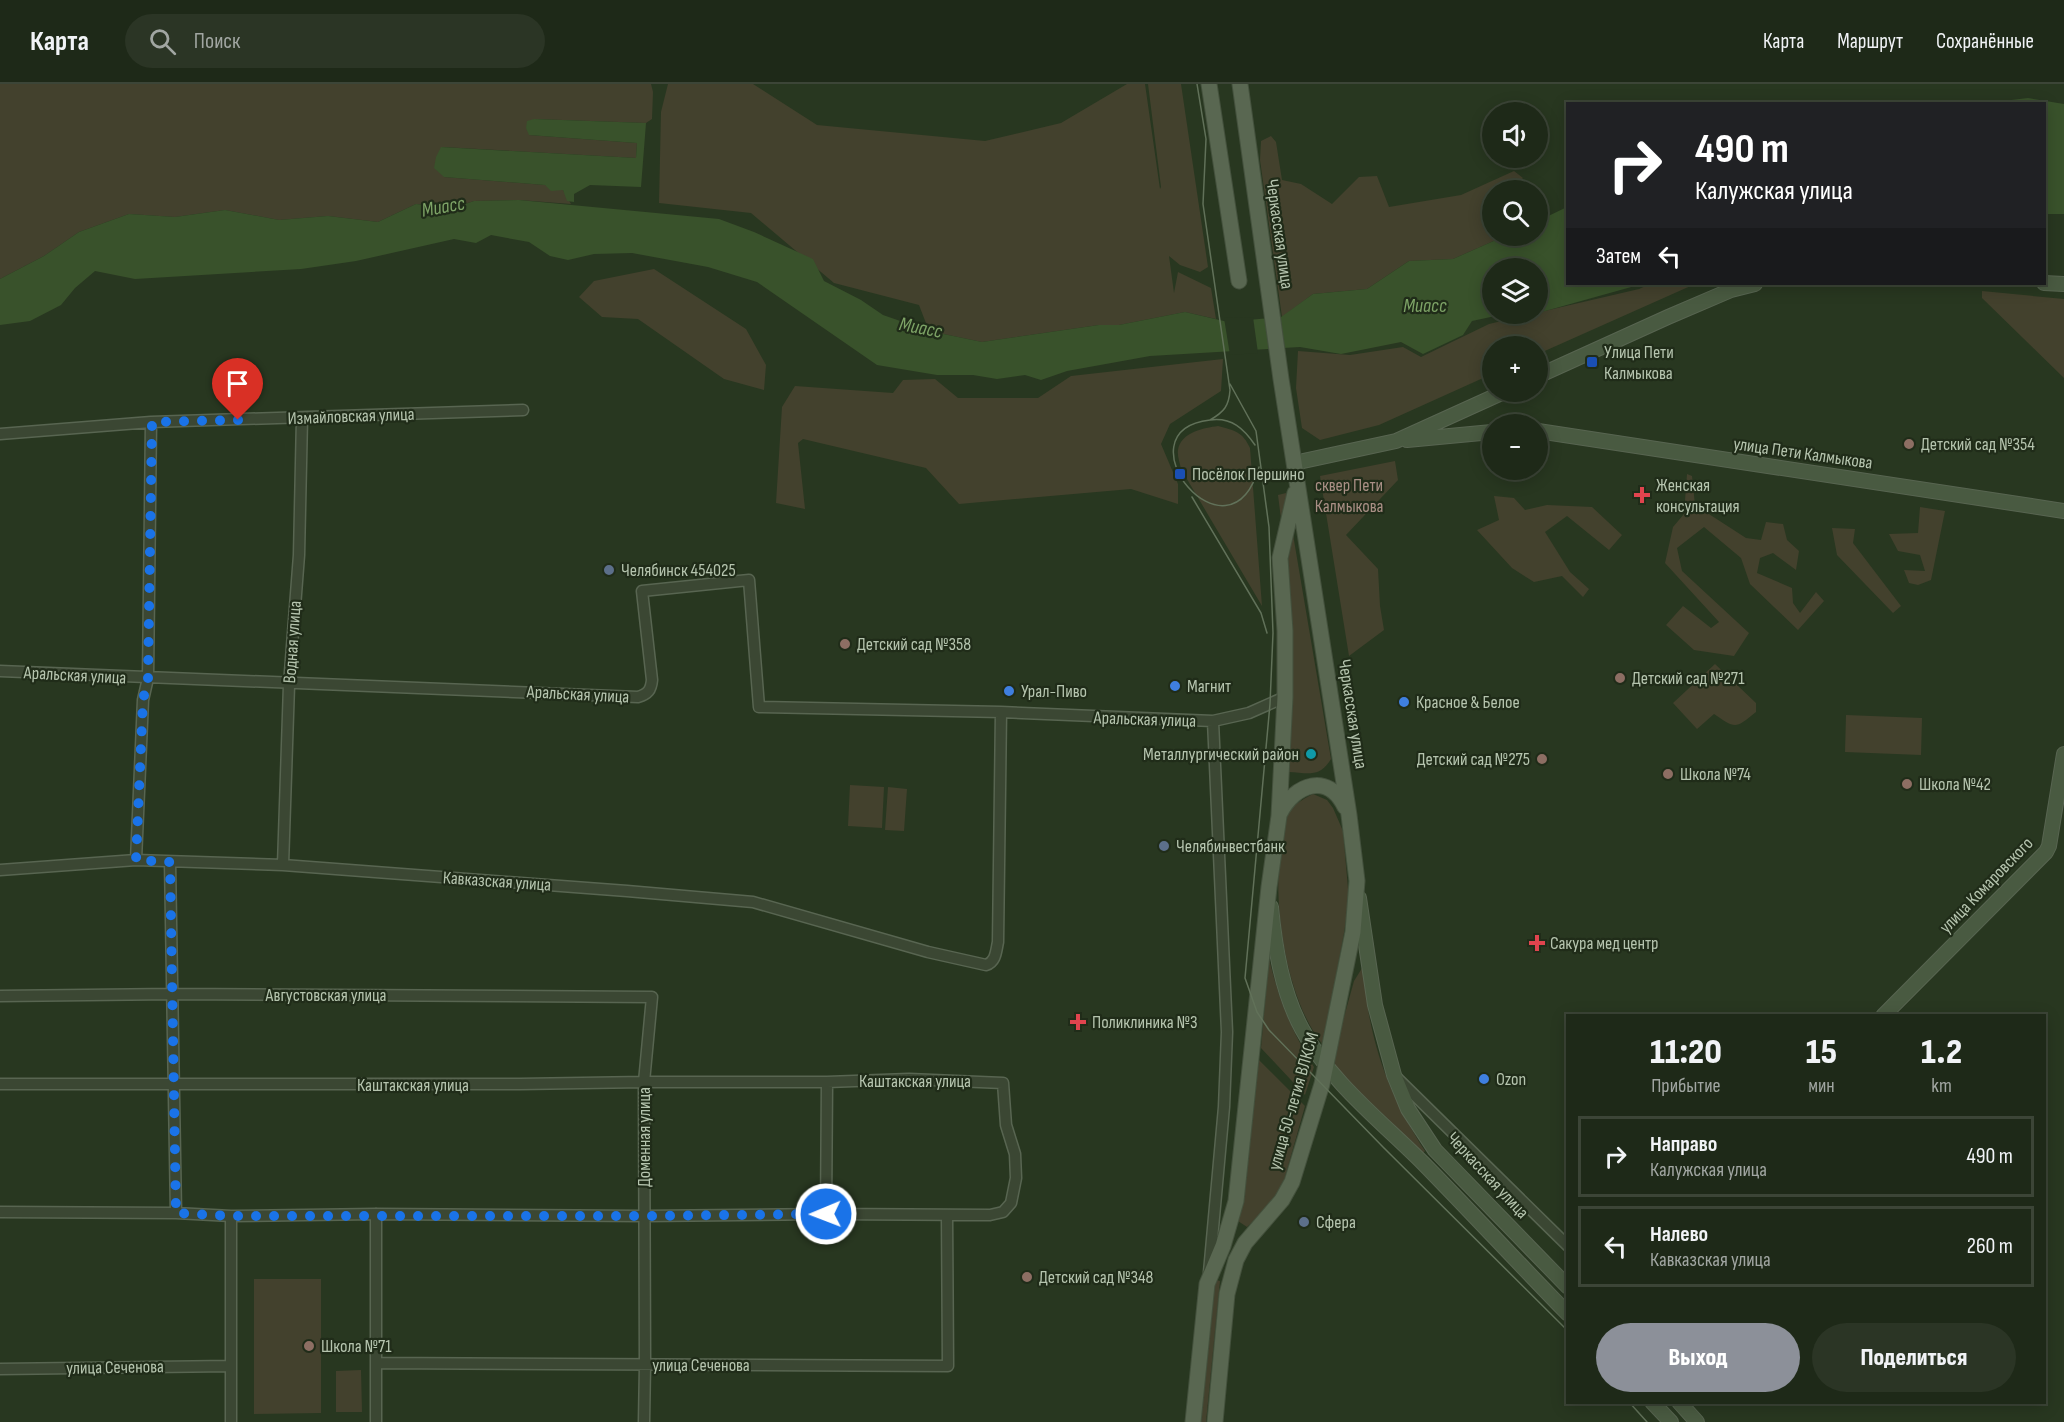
<!DOCTYPE html>
<html lang="ru">
<head>
<meta charset="utf-8">
<style>
  body { margin:0; font-family:"Sofia Sans Condensed",sans-serif; background:#2b3525; color:#f1f3f6; height:100vh; display:flex; flex-direction:column; font-size:22px; white-space:nowrap }
  * { box-sizing:border-box; margin:0 }
  p { font-size:20px; color:#a1a6a2 }
  .icon { flex:none; width:33px; height:33px; fill:none; stroke:currentColor; stroke-width:2; stroke-linecap:round; stroke-linejoin:round }
  .map { position:relative; flex:1; overflow:hidden }
  .sheet { position:absolute; left:1566px; top:930px; width:480px; height:390px; display:flex; flex-direction:column; background:#1e2918; border-radius:0px; box-shadow:0 3px 15px #0003,0 0 0 2px #3c4537 }
  .sheet>* { flex:none }
  .top-card { position:absolute; left:1566px; top:18px; width:480px; height:183px; border-radius:0px; box-shadow:0 3px 15px #0003,0 0 0 2px #3c4537; background:#202124; color:#fff; overflow:hidden }
  .tools { position:absolute; left:1482px; top:18px; display:grid; gap:12px }
  .tools a { display:grid; place-items:center; width:66px; height:66px; border-radius:50%; background:#1e2918; box-shadow:0 3px 15px #0003,0 0 0 2px #3c4537; font-size:30px }
  .pin { position:absolute; display:grid; place-items:center; width:51px; height:51px; color:#fff; margin:-62px -26px; border-radius:50% 50% 50% 0; rotate:-45deg; box-shadow:0 0 6px #0007 }
  .pin .icon { rotate:45deg }
  .me { position:absolute; width:66px; margin:-33px; rotate:269deg; stroke-linejoin:round; filter:drop-shadow(0 0 4px #0008) }
  .turn { display:flex; align-items:center; gap:21px; height:126px; padding:0 30px; font-size:27px }
  .turn .icon { width:78px; height:78px; stroke-width:2.5 }
  .turn b { display:block; font-size:42px; line-height:51px }
  .then { display:flex; align-items:center; height:57px; padding:0 30px; background:#0003; gap:12px; font-size:22px }
  .eta { display:flex; justify-content:space-evenly; align-items:center; height:102px; text-align:center }
  .eta b { font-size:36px; font-weight:800; line-height:42px }
  .primary-button { display:flex; gap:12px; margin-top:auto; padding:12px 30px }
  .primary-button a { flex:1; height:69px; border-radius:36px; background:#8c9099; color:#fff; font-size:24px; font-weight:800; line-height:69px; text-align:center }
  .primary-button a+a { background:#2b3525; color:#f1f3f6 }
  ul { padding:0; list-style:none }
  li { display:flex; align-items:center; gap:18px; height:81px; margin:0 12px 9px; padding:0 18px; border:3px solid #3c4537; border-radius:0px }
  li div { flex:1 }
  li b { display:block; font-size:22px }
  li em { font-style:normal }
  header { display:flex; align-items:center; gap:36px; box-sizing:border-box; height:84px; padding:0 30px; background:#1e2918; border-bottom:2px solid #3c4537 }
  header strong { font-size:28px }
  nav { display:flex; gap:33px; margin-inline-start:auto; font-size:21px }
  .search { width:420px; height:54px; background:#2b3525; display:flex; align-items:center; gap:15px; box-sizing:border-box; padding:0 21px; border-radius:33px; color:#a1a6a2; font-size:22px }
  .map>svg:first-child { display:block }
  .green { fill:#43412d }
  .water { fill:#39522b }
  .pier { fill:#283720 }
  .lines { fill:none; stroke-linecap:round; stroke-linejoin:round }
  .street-casing { stroke:#586551; stroke-width:13 }
  .secondary-casing { stroke:#586551; stroke-width:16 }
  .primary-casing { stroke:#44513d; stroke-width:17 }
  .street { stroke:#3b4733; stroke-width:10 }
  .secondary { stroke:#495a41; stroke-width:14 }
  .primary { stroke:#596751; stroke-width:15 }
  .tram { stroke:#617159; stroke-width:1.5 }
  .route { stroke:#1a73e8; stroke-width:10; stroke-dasharray:0 18 }
  .transit-dot { fill:#1a4fb4; stroke:#202c19; stroke-width:2 }
  .education-dot { fill:#8d6e63; stroke:#202c19; stroke-width:2 }
  .health-dot { fill:#e0444e; stroke:#202c19; stroke-width:2 }
  .service-dot { fill:#5c6f8a; stroke:#202c19; stroke-width:2 }
  .shop-dot { fill:#3f7fe0; stroke:#202c19; stroke-width:2 }
  .culture-dot { fill:#0f9aa8; stroke:#202c19; stroke-width:2 }
  .labels { text-anchor:middle; stroke-width:4.5; stroke-linejoin:round; paint-order:stroke }
  .street-label { font-size:18px; fill:#b5c4ae; stroke:#202c19 }
  .poi-label { font-size:18px; fill:#b5c4ae; stroke:#202c19; text-anchor:start }
  .park-label { font-size:18px; fill:#a98f85; stroke:#202c19 }
  .water-label { font-size:20px; font-style:italic; fill:#7da366; stroke:#202c19 }
</style>
</head>
<body>
<header>
<strong>Карта</strong>
<div class="search"><svg class="icon" aria-label="search" viewBox="0 0 24 24"><circle cx="10" cy="10" r="6"/><path d="M15 15l6 6"/></svg>Поиск</div>
<nav><a>Карта</a><a>Маршрут</a><a>Сохранённые</a></nav>
</header>
<div class="map">
<svg width="2064" height="1338" viewBox="0 0 2064 1338">
  <rect width="100%" height="100%" fill="#283720"/>
  <path class="green" d="M 0,0 L 651,0 L 653,8 L 652,35 L 646,39 L 534,35 L 529,51 L 637,59 L 636,74 L 442,63 L 444,93 L 545,101 L 563,106 L 571,120 L 519,116 L 474,117 L 453,124 L 416,120 L 378,138 L 328,132 L 279,136 L 225,126 L 175,133 L 129,130 L 79,148 L 44,172 L 0,195 Z
    M 668,0 L 753,0 L 817,41 L 985,57 L 1061,39 L 1127,0 L 1145,0 L 1160,105 L 1161,103 L 1148,0 L 1181,0 L 1208,183 L 1200,188 L 1180,181 L 1169,172 L 1174,209 L 1178,188 L 1211,204 L 1216,235 L 1185,228 L 1119,241 L 1099,241 L 982,258 L 929,247 L 919,221 L 834,199 L 751,129 L 659,119 L 661,28 Z
    M 1271,52 L 1276,58 L 1282,96 L 1301,100 L 1332,120 L 1359,93 L 1377,92 L 1389,123 L 1461,111 L 1514,87 L 1523,94 L 1513,106 L 1492,106 L 1492,152 L 1505,152 L 1453,175 L 1409,177 L 1367,205 L 1313,210 L 1282,233 L 1260,76 L 1261,57 Z
    M 654,185 L 746,245 L 766,281 L 764,306 L 724,295 L 638,235 L 602,233 L 579,213 L 594,197 Z
    M 1650,200 L 1695,200 L 1538,270 L 1538,262 L 1492,262 L 1492,290 L 1379,341 L 1320,356 L 1302,344 L 1296,304 L 1298,267 L 1350,271 L 1403,263 L 1421,273 L 1489,240 L 1639,205 Z
    M 1982,207 L 2064,215 L 2064,294 L 1982,214 Z
    M 1223,275 L 1221,307 L 1170,340 L 1161,360 L 1178,400 L 1178,420 L 1131,405 L 959,420 L 926,384 L 803,355 L 798,359 L 805,425 L 776,419 L 782,323 L 795,302 L 893,309 L 903,296 L 935,295 L 958,314 L 1038,314 L 1071,292 Z
    M 1218,342 C 1234,346 1243,348 1250,364 L 1262,522 L 1181,385 C 1180,379 1177,372 1178,366 C 1181,348 1204,344 1218,342 Z
    M 1395,377 L 1398,396 L 1346,451 L 1378,485 L 1380,522 L 1384,546 L 1349,572 L 1320,392 Z
    M 1687,390 L 1692,392 L 1695,421 L 1746,454 L 1761,456 L 1766,438 L 1783,440 L 1787,456 L 1799,467 L 1796,486 L 1773,469 L 1760,474 L 1757,489 L 1792,504 L 1793,519 L 1800,529 L 1816,508 L 1824,517 L 1798,546 L 1750,500 L 1741,474 L 1704,443 L 1677,464 L 1682,487 L 1749,549 L 1734,572 L 1694,566 L 1666,541 L 1683,522 L 1711,544 L 1719,538 L 1665,479 L 1673,443 L 1684,430 Z
    M 1286,409 L 1331,675 C 1319,694 1309,689 1288,688 L 1293,578 L 1290,507 L 1278,411 Z
    M 1494,412 L 1514,414 L 1525,426 L 1547,421 L 1592,423 L 1622,451 L 1609,466 L 1567,432 L 1545,448 L 1570,488 L 1589,505 L 1583,513 L 1562,492 L 1534,498 L 1512,484 L 1477,446 L 1499,436 Z
    M 1920,423 L 1945,427 L 1931,496 L 1918,501 L 1909,499 L 1904,486 L 1925,487 L 1920,471 L 1898,467 L 1889,450 L 1918,449 Z
    M 1832,444 L 1855,445 L 1853,459 L 1901,522 L 1893,529 L 1837,471 Z
    M 1715,580 L 1756,619 L 1756,628 C 1735,645 1736,645 1714,630 L 1697,645 L 1673,619 Z
    M 1846,631 L 1922,634 L 1921,671 L 1845,668 Z
    M 850,701 L 884,703 L 882,744 L 848,742 Z
    M 888,703 L 907,705 L 904,747 L 885,746 Z
    M 1313,710 L 1327,716 L 1333,724 L 1343,747 L 1349,816 L 1344,849 L 1323,961 C 1284,913 1271,811 1282,752 C 1283,746 1283,739 1285,734 C 1289,723 1303,715 1313,710 Z
    M 1269,874 C 1279,917 1291,946 1314,983 L 1305,1011 L 1261,964 Z
    M 1364,881 C 1366,899 1366,918 1370,936 C 1380,986 1398,1025 1425,1067 L 1423,1069 L 1331,980 L 1354,897 Z
    M 1259,976 L 1305,1022 L 1283,1100 L 1269,1123 L 1247,1143 L 1238,1137 L 1241,1128 Z
    M 254,1195 L 321,1195 L 321,1329 L 254,1330 Z
    M 1216,1196 L 1220,1197 L 1206,1338 L 1200,1338 L 1213,1203 Z
    M 361,1286 L 362,1328 L 336,1328 L 336,1287 Z"/>
  <path class="water" d="M 2028,14 L 2064,20 L 2064,130 L 2045,130 L 2044,20 L 1986,19 Z
    M 534,35 L 646,39 L 641,103 L 590,101 L 574,110 L 574,118 L 567,117 L 563,106 L 551,107 L 545,101 L 444,93 L 434,84 L 436,73 L 441,63 L 636,74 L 637,59 L 529,51 L 526,44 L 527,37 Z
    M 519,116 L 719,135 L 754,148 L 813,175 L 824,197 L 861,216 L 883,231 L 929,247 L 982,258 L 1099,241 L 1119,241 L 1185,228 L 1228,238 L 1281,233 L 1313,210 L 1367,205 L 1409,177 L 1453,175 L 1505,152 L 1538,152 L 1538,137 L 1567,123 L 1568,200 L 1642,200 L 1538,229 L 1538,184 L 1492,184 L 1492,230 L 1535,230 L 1500,231 L 1472,237 L 1463,251 L 1423,270 L 1401,258 L 1341,270 L 1300,263 L 1150,272 L 1067,287 L 1041,296 L 1025,291 L 997,295 L 973,291 L 937,291 L 877,281 L 757,198 L 708,183 L 632,169 L 594,170 L 568,176 L 550,172 L 529,158 L 491,151 L 476,159 L 454,155 L 356,177 L 301,185 L 135,195 L 95,187 L 75,204 L 61,221 L 30,237 L 0,241 L 0,195 L 44,172 L 79,148 L 129,130 L 175,133 L 225,126 L 279,136 L 328,132 L 378,138 L 416,120 L 453,124 L 474,117 Z"/>
  <path class="pier" d="M 1253,233 L 1258,269 L 1230,271 L 1224,234 Z"/>
  <g class="lines">
    <g class="street-casing">
      <path id="street" d="M 0,350 L 151,338 L 523,326
        M 0,587 C 213,597 426,603 638,613 C 648,610 651,606 652,596 L 642,507 L 749,496 L 759,623 L 1001,628 L 1213,637 L 1249,629 L 1285,613
        M 136,776 L 143,616 L 148,594 L 151,338
        M 170,778 L 176,1129
        M 283,781 L 289,601 L 299,471 L 302,334
        M 0,786 L 136,776 L 283,781 L 627,807 L 753,818 L 928,868 L 986,881 C 996,878 996,867 998,858 L 1001,628
        M 0,912 L 173,910 L 652,913 L 644,998 L 645,1281 L 644,1338
        M 1397,994 L 1568,1162
        M 0,1000 L 520,1000 L 644,998 L 827,998 L 909,995 L 1003,999 L 1006,1041 L 1015,1070 L 1016,1094 L 1011,1119 L 1003,1128 L 990,1131 L 826,1130 L 644,1132 L 376,1130 L 231,1132 L 176,1129 L 0,1128
        M 376,1130 L 376,1338
        M 826,1130 L 827,998
        M 231,1132 L 231,1338
        M 1209,1188 L 1224,1023 L 1227,948 L 1213,637
        M 376,1279 L 948,1282 L 947,1131
        M 0,1285 L 230,1282"/>
    </g>
    <g class="secondary-casing">
      <path id="secondary" d="M 2044,199 L 2064,200
        M 1538,292 L 1668,233 L 1731,206 L 1755,200
        M 1538,347 L 2064,427
        M 1407,356 L 1492,348
        M 1294,379 L 1396,357 L 1504,308
        M 1359,814 L 1375,921 L 1394,991 L 1408,1025 L 1435,1066 L 1568,1203
        M 1271,823 C 1275,864 1282,908 1302,945 C 1330,998 1381,1037 1423,1079 C 1472,1129 1519,1180 1568,1230
        M 1883,932 L 2046,768 L 2049,762 L 2064,670
        M 1652,1318 L 1671,1338
        M 1679,1318 L 1697,1338"/>
    </g>
    <g class="primary-casing">
      <path id="primary" d="M 1209,0 L 1239,197
        M 1280,729 C 1295,700 1328,688 1345,723
        M 1193,1338 L 1207,1200 L 1223,1162 L 1236,1117 L 1269,803 L 1279,732 L 1285,613 L 1285,547 L 1280,474 L 1295,409
        M 1215,1338 L 1227,1210 L 1236,1176 L 1245,1159 L 1282,1116 L 1292,1098 L 1322,1000 L 1353,848 L 1357,797 L 1349,731 L 1281,295 L 1240,0"/>
    </g>
    <use href="#street" class="street"/>
    <use href="#secondary" class="secondary"/>
    <use href="#primary" class="primary"/>
    <path class="tram" d="M 1197,0 L 1206,55 L 1203,120 L 1230,306 C 1229,322 1224,328 1210,336
      M 1230,300 L 1256,347 L 1269,443 L 1273,549 L 1270,620 L 1245,894 L 1257,928 L 1269,946 L 1383,1063 L 1568,1247
      M 1255,361 C 1244,345 1232,333 1210,336 C 1116,347 1229,488 1259,383
      M 1192,413 L 1261,529 L 1267,549
      M 1629,1318 L 1647,1338"/>
  </g>
  <g class="lines">
    <path class="route" d="M 238,336 L 152,338 L 148,594 L 143,616 L 136,776 L 170,778 L 176,1129 L 231,1132 L 644,1132 L 826,1130"/>
  </g>
  <g class="transit-dot">
    <rect x="1586" y="272" width="12" height="12" rx="3"/>
    <rect x="1174" y="384" width="12" height="12" rx="3"/>
  </g>
  <g class="education-dot">
    <circle cx="1909" cy="360" r="6"/>
    <circle cx="845" cy="560" r="6"/>
    <circle cx="1620" cy="594" r="6"/>
    <circle cx="1542" cy="675" r="6"/>
    <circle cx="1668" cy="690" r="6"/>
    <circle cx="1907" cy="700" r="6"/>
    <circle cx="1027" cy="1193" r="6"/>
    <circle cx="309" cy="1262" r="6"/>
  </g>
  <g class="health-dot">
    <path d="M1639 402h6v6h6v6h-6v6h-6v-6h-6v-6h6z"/>
    <path d="M1534 850h6v6h6v6h-6v6h-6v-6h-6v-6h6z"/>
    <path d="M1075 929h6v6h6v6h-6v6h-6v-6h-6v-6h6z"/>
  </g>
  <g class="service-dot">
    <circle cx="609" cy="486" r="6"/>
    <circle cx="1164" cy="762" r="6"/>
    <circle cx="1304" cy="1138" r="6"/>
  </g>
  <g class="shop-dot">
    <circle cx="1175" cy="602" r="6"/>
    <circle cx="1009" cy="607" r="6"/>
    <circle cx="1404" cy="618" r="6"/>
    <circle cx="1484" cy="995" r="6"/>
  </g>
  <circle class="culture-dot" cx="1311" cy="670" r="6"/>
  <g class="labels">
    <g class="street-label">
      <text transform="translate(1280 150) rotate(82)" y="6">Черкасская улица</text>
      <text transform="translate(351 332) rotate(-2)" y="6">Измайловская улица</text>
      <text transform="translate(1803 369) rotate(8)" y="6">улица Пети Калмыкова</text>
      <text transform="translate(292 558) rotate(-86)" y="6">Водная улица</text>
      <text transform="translate(75 591) rotate(3)" y="6">Аральская улица</text>
      <text transform="translate(578 610) rotate(3)" y="6">Аральская улица</text>
      <text transform="translate(1353 630) rotate(81)" y="6">Черкасская улица</text>
      <text transform="translate(1145 635) rotate(2)" y="6">Аральская улица</text>
      <text transform="translate(497 797) rotate(4)" y="6">Кавказская улица</text>
      <text transform="translate(1986 801) rotate(-46)" y="6">улица Комаровского</text>
      <text x="326" y="917">Августовская улица</text>
      <text x="915" y="1003">Каштакская улица</text>
      <text x="413" y="1007">Каштакская улица</text>
      <text transform="translate(1293 1017) rotate(-74)" y="6">улица 50-летия ВЛКСМ</text>
      <text transform="translate(644 1053) rotate(-90)" y="6">Доменная улица</text>
      <text transform="translate(1488 1091) rotate(47)" y="6">Черкасская улица</text>
      <text x="701" y="1287">улица Сеченова</text>
      <text transform="translate(115 1283) rotate(-1)" y="6">улица Сеченова</text>
    </g>
    <g class="poi-label">
      <text x="1604" y="274">Улица Пети<tspan x="1604" dy="21">Калмыкова</tspan></text>
      <text x="1921" y="366">Детский сад №354</text>
      <text x="1192" y="396">Посёлок Першино</text>
      <text x="1656" y="407">Женская<tspan x="1656" dy="21">консультация</tspan></text>
      <text x="621" y="492">Челябинск 454025</text>
      <text x="857" y="566">Детский сад №358</text>
      <text x="1632" y="600">Детский сад №271</text>
      <text x="1187" y="608">Магнит</text>
      <text x="1021" y="613">Урал-Пиво</text>
      <text x="1416" y="624">Красное &amp; Белое</text>
      <text x="1299" y="676" text-anchor="end">Металлургический район</text>
      <text x="1530" y="681" text-anchor="end">Детский сад №275</text>
      <text x="1680" y="696">Школа №74</text>
      <text x="1919" y="706">Школа №42</text>
      <text x="1176" y="768">Челябинвестбанк</text>
      <text x="1550" y="865">Сакура мед центр</text>
      <text x="1092" y="944">Поликлиника №3</text>
      <text x="1496" y="1001">Ozon</text>
      <text x="1316" y="1144">Сфера</text>
      <text x="1039" y="1199">Детский сад №348</text>
      <text x="321" y="1268">Школа №71</text>
    </g>
    <g class="park-label">
      <text x="1349" y="407">сквер Пети<tspan x="1349" dy="21">Калмыкова</tspan></text>
    </g>
    <g class="water-label">
      <text transform="translate(443 122) rotate(-10)" y="7">Миасс</text>
      <text x="1425" y="228">Миасс</text>
      <text transform="translate(921 243) rotate(11)" y="7">Миасс</text>
    </g>
  </g>
</svg>
<div class="tools">
<a><svg class="icon" aria-label="sound" viewBox="0 0 24 24"><path d="M4 9h4l5-4v14l-5-4H4zM17 9q2 3 0 6"/></svg></a>
<a><svg class="icon" aria-label="search" viewBox="0 0 24 24"><circle cx="10" cy="10" r="6"/><path d="M15 15l6 6"/></svg></a>
<a><svg class="icon" aria-label="layers" viewBox="0 0 24 24"><path d="M12 4l9 5-9 5-9-5zM3 14l9 5 9-5"/></svg></a>
<a>+</a>
<a>−</a>
</div>
<div class="pin" style="left:238px;top:336px;background:#d93025"><svg class="icon" aria-label="arrive" viewBox="0 0 24 24"><path d="M6 21V4h12l-3 4 3 4H6"/></svg></div>
<svg class="me" style="left:826px;top:1130px" viewBox="-20 -20 40 40"><circle r="17" fill="#1a73e8" stroke="#fff" stroke-width="3"/><path d="M0-11L8 9 0 5-8 9z" fill="#fff"/></svg>
<div class="top-card">
<div class="turn"><svg class="icon" aria-label="right" viewBox="0 0 24 24"><path d="M7 20v-9h11M14 6l5 5-5 5"/></svg><div><b>490 m</b>Калужская улица</div></div>
<div class="then">Затем<svg class="icon" aria-label="left" viewBox="0 0 24 24"><path d="M17 20v-9H6M10 6l-5 5 5 5"/></svg></div>
</div>
<section class="sheet">
<div class="eta">
<div><b>11:20</b><p>Прибытие</p></div>
<div><b>15</b><p>мин</p></div>
<div><b>1.2</b><p>km</p></div>
</div>
<ul>
<li><svg class="icon" aria-label="right" viewBox="0 0 24 24"><path d="M7 20v-9h11M14 6l5 5-5 5"/></svg><div><b>Направо</b><p>Калужская улица</p></div><em>490 m</em></li>
<li><svg class="icon" aria-label="left" viewBox="0 0 24 24"><path d="M17 20v-9H6M10 6l-5 5 5 5"/></svg><div><b>Налево</b><p>Кавказская улица</p></div><em>260 m</em></li>
</ul>
<div class="primary-button"><a>Выход</a><a>Поделиться</a></div>
</section>
</div>
</body>
</html>
